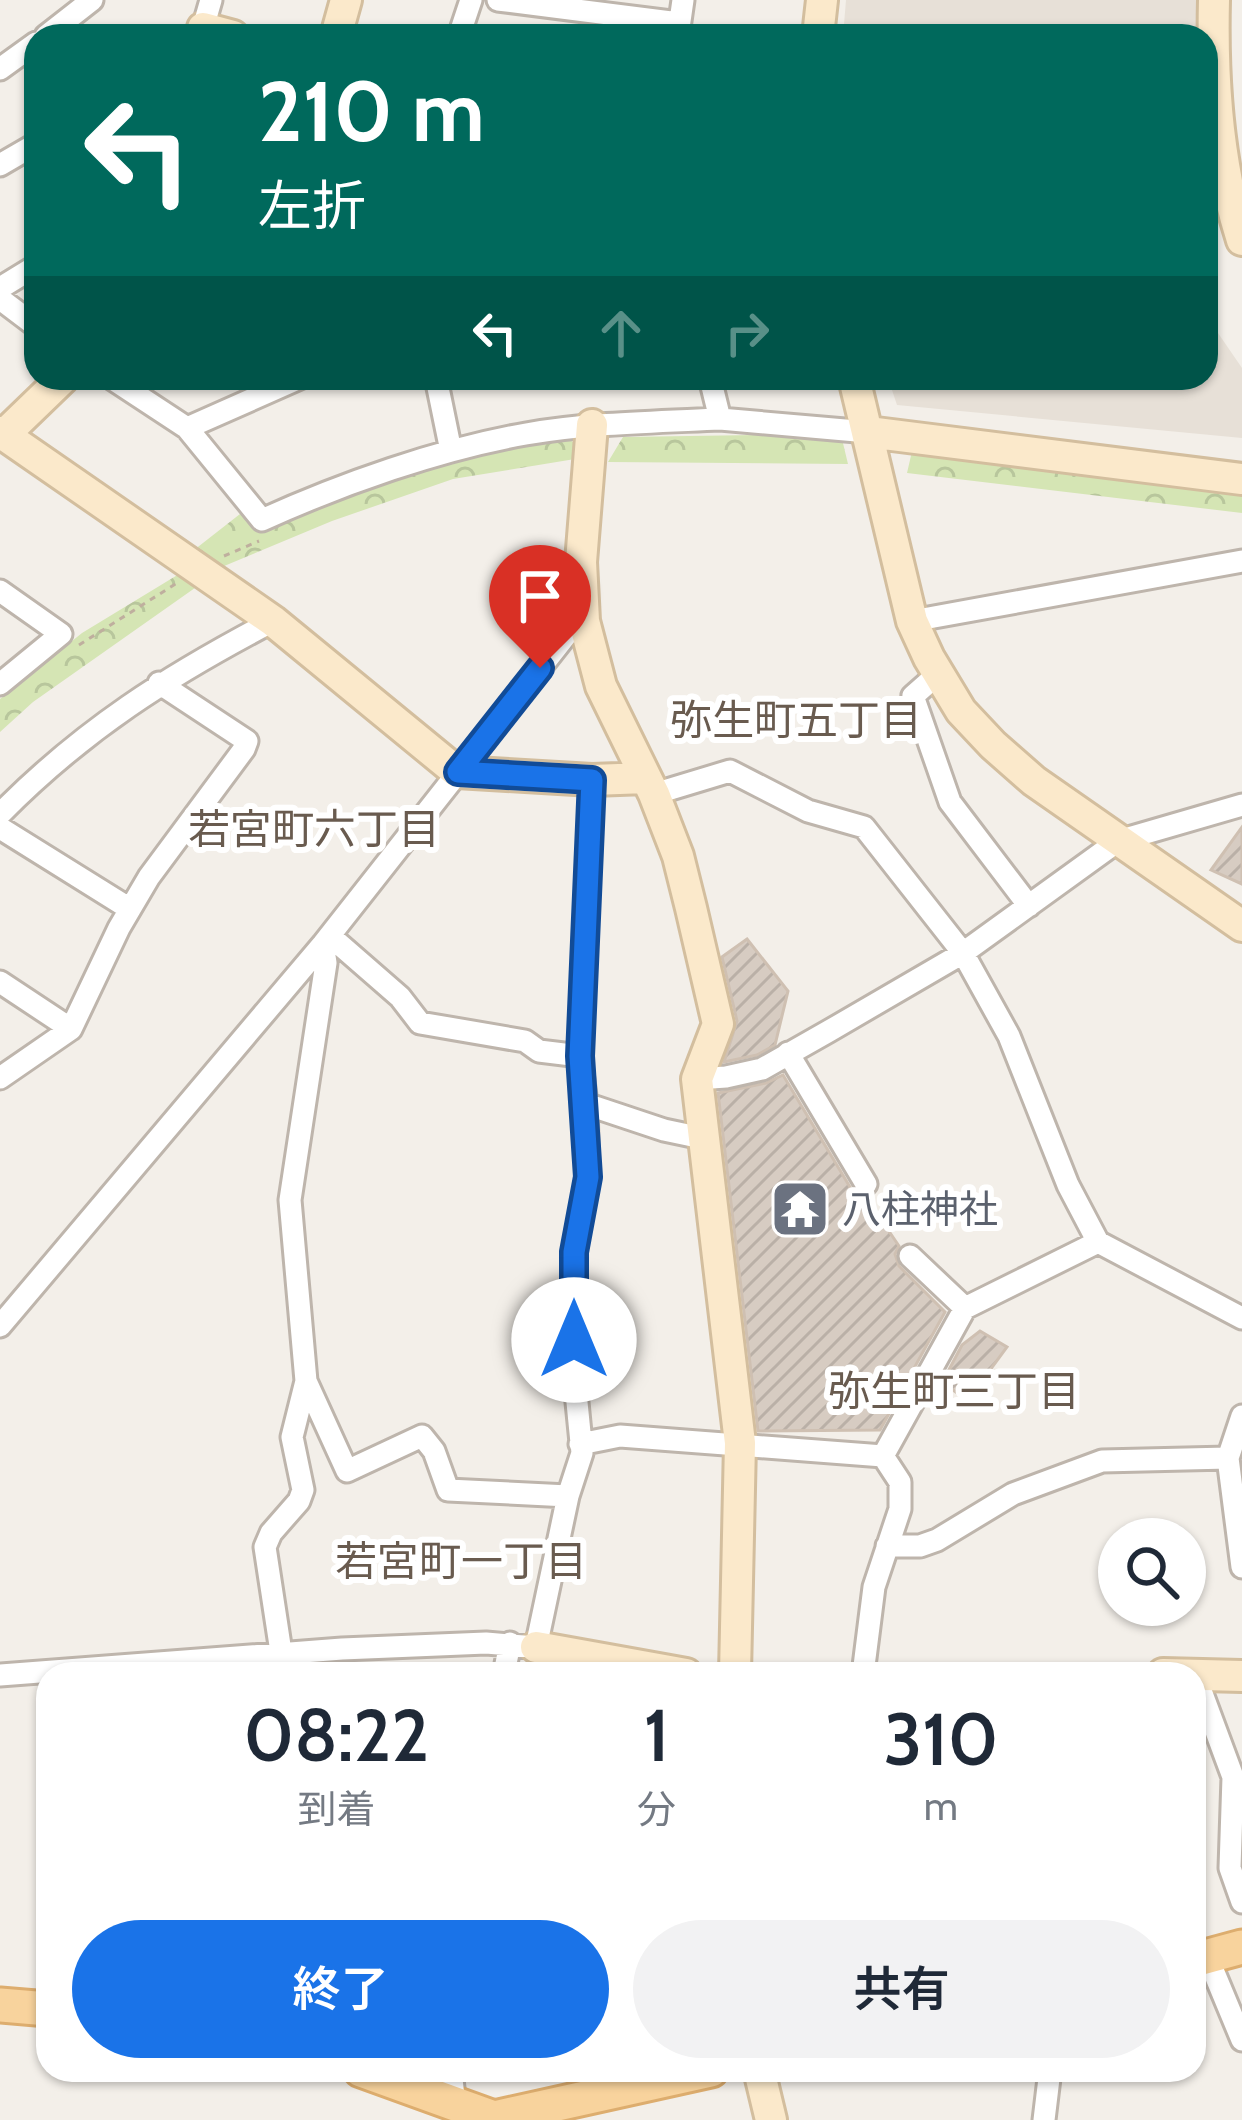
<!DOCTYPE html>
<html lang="ja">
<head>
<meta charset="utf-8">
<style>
  body { margin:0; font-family:Cabin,"Noto Sans JP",sans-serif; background:#f2f2f3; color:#1f2937; height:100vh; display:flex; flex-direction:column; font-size:45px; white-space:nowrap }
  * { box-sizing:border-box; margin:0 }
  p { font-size:39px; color:#747a83 }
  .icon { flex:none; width:66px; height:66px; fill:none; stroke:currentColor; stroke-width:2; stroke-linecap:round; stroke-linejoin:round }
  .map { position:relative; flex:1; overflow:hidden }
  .panel { position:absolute; left:36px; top:1662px; width:1170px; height:420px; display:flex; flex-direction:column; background:#fff; border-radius:36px; box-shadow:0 3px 9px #0004 }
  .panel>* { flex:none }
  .banner { position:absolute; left:24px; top:24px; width:1194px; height:366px; border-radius:36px; box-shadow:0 3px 9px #0004; background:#00695c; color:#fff; overflow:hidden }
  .buttons { position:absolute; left:1098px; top:1518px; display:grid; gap:24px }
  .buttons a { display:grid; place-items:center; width:108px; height:108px; border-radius:50%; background:#fff; box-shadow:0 3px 9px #0004; font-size:60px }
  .pin { position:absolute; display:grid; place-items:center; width:102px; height:102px; color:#fff; margin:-123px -51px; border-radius:50% 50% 50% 0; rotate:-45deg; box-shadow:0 0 12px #0007 }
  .pin .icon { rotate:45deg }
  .me { position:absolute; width:132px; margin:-66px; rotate:0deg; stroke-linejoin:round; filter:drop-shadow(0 0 9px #0008) }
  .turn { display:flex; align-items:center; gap:42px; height:252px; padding:0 36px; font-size:54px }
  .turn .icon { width:156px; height:156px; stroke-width:2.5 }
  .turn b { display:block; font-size:84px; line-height:102px }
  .lanes { display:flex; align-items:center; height:114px; padding:0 36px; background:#0003; justify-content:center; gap:60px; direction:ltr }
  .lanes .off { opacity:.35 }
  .eta { display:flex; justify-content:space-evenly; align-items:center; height:204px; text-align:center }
  .eta b { font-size:72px; font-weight:600; line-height:84px }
  .cta { display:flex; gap:24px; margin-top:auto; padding:24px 36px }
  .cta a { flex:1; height:138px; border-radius:72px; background:#1a73e8; color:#fff; font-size:48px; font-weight:600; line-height:138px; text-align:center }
  .cta a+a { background:#f2f2f3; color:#1f2937 }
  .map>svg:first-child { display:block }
  .residential { fill:#e7e0d7 }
  .forest { fill:url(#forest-crowns) }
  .building { fill:url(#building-hatch); stroke:#cfc0b2; stroke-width:3 }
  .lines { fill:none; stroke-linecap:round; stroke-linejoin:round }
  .street-casing { stroke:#beb5ac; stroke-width:27 }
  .secondary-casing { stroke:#d3be9e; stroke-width:36 }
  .primary-casing { stroke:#ddad6e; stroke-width:39 }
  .path { stroke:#bfaf9e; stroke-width:3; stroke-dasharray:6 6; stroke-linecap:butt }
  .street { stroke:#fff; stroke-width:21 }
  .secondary { stroke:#fbe9cb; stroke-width:30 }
  .primary { stroke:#f8d39d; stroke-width:33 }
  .route-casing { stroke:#114b97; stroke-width:30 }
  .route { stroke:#1a73e8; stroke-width:21 }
  .labels { text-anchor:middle; stroke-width:12; stroke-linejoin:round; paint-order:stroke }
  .worship-label { font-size:39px; fill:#5b616d; stroke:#fff; text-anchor:start }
  .neighbourhood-label { font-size:42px; fill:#695b4f; stroke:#fff }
</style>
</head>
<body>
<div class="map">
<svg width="1242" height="2120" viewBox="0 0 1242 2120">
  <defs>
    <pattern id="forest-crowns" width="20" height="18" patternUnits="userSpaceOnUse" patternTransform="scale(3)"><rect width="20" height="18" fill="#d5e5b4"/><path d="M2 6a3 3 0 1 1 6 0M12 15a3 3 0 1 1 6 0" fill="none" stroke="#b8c69c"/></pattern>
    <pattern id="building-hatch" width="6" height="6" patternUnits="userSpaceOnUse" patternTransform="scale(3)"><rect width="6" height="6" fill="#d7ccc2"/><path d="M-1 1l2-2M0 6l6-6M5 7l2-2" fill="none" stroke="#bab0a7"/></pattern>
  </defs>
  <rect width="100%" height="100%" fill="#f3efe9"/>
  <path class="residential" d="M 846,0 L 1197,0 L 1196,36 L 843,36 Z
    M 1206,275 L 1218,333 L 1242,368 L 1242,438 L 897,405 L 888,378 L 1206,378 Z"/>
  <path class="forest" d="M 756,435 L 842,439 L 848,464 L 608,462 L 623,437 Z
    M 568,438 L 574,443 L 575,459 L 453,479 L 332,521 L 217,569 L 194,550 L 240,514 L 260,532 C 351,490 469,451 568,438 Z
    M 913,447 L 1242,494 L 1242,513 L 907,473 Z
    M 184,571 L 202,583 L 33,702 L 0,732 L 0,699 L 82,633 Z"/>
  <path class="building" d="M 1242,827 L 1242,884 L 1211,870 Z
    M 747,939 L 788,991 L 775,1045 L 757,1055 L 724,1062 L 737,1021 L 722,957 Z
    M 783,1075 L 853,1192 L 867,1199 L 899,1246 L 895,1254 L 899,1266 L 945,1312 L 880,1430 L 758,1431 L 718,1093 L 766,1083 Z
    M 980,1331 L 1007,1347 L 968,1400 L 942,1383 L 962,1345 Z"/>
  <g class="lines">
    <g class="street-casing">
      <path id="street" d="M 498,0 L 679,23
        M 678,35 L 683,0
        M 46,36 L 92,0
        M 195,36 L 203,28 L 211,0
        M 459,36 L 471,0
        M 0,69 L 36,43
        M 0,165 L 36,144
        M 0,288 L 36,266
        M 0,299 L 36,326
        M 111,378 L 187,428 L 262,520 C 341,484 440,449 526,434 C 590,423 655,422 720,419
        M 436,378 L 451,451
        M 710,378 L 720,419 L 868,432
        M 187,428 L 300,378
        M 0,591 L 61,634 L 0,684
        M 912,621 L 1242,561
        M 938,674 L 913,696 L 950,802 L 1029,906
        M 654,794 L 730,771 L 808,811 L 864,827 L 963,953 L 1009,1036 L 1068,1185 L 1098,1242 L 1242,1318
        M 0,814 C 84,729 168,676 273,621
        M 0,828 L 130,909
        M 330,936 L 400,997 L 420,1023 L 525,1041 L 539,1051 L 580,1056
        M 0,982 L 71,1029
        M 788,1053 L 866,1184
        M 0,1078 L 71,1029 L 119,928 L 149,877 L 244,749 L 247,741 L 159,683
        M 697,1079 L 726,1077 L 762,1069 L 829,1031 L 963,953 L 1118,841 L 1242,805
        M 586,1104 L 664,1130 L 702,1138
        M 910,1256 L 965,1308
        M 0,1326 L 323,944 L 567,634 L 584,621
        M 306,1381 L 347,1471 L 422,1436 L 434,1451 L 448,1490 L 568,1496
        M 1242,1416 L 1228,1458 L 1242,1567
        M 580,1444 L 620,1436 L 883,1456
        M 883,1456 L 965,1308 L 1098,1242
        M 887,1546 L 920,1546 L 937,1540 L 1013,1494 L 1102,1461 L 1228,1458
        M 281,1652 L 265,1547 L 271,1533 L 299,1501 L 303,1490 L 292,1437 L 306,1381 L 290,1200 L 326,963 L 323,944
        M 1194,1672 L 1233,1777 L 1230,1868 L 1242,1902
        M 504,1674 L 510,1643
        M 863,1674 L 874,1587 L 900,1509 L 900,1482 L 883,1456
        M 0,1675 L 342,1649 L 486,1643 L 536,1647 L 568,1496 L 582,1453 L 574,1372 L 574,1252 L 588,1177 L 586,1104 L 580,1056 L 592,780
        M 1208,1958 L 1242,2040
        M 451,2070 L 455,2106
        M 1044,2120 L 1050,2070"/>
    </g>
    <g class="secondary-casing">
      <path id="secondary" d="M 1214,0 C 1212,80 1217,163 1242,240
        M 203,28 L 233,36
        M 336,36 L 346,0
        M 818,36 L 822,0
        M 854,378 L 912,621 L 929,658 L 961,711 L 993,745 L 1034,781 L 1242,926
        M 592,425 L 581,562 L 584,621 L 601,686 L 654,794 L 678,856 L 691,908 L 718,1024 L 697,1079 L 740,1443 L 735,1674
        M 0,432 L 273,621 L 457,772 L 592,780 L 646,778
        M 868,432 L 1242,479
        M 4,435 L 63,378
        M 536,1647 L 686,1674
        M 1163,1674 L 1242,1676
        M 759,2070 L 771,2120"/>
    </g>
    <g class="primary-casing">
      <path id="primary" d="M 1194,1960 L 1242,1947
        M 0,2005 L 48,2009
        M 361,2070 L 494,2118 L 711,2070"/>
    </g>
    <path class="path" d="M 224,556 L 259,541
      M 79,645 L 177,583"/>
    <use href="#street" class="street"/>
    <use href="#secondary" class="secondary"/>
    <use href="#primary" class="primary"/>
  </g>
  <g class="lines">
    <g class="route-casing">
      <path id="route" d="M 540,668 L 458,772 L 592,780 L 580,1056 L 588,1177 L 574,1252 L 574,1340"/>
    </g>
    <use href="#route" class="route"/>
  </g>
  <defs>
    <g id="temple-square" transform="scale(3)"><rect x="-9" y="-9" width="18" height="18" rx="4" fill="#6b7280" stroke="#fff"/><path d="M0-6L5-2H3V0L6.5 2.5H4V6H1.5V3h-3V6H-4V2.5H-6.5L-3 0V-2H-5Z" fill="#fff"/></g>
  </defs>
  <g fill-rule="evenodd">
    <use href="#temple-square" x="800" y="1209"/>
  </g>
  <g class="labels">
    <g class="worship-label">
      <text x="842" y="1223">八柱神社</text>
    </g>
    <g class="neighbourhood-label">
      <text x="796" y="735">弥生町五丁目</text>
      <text x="314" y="844">若宮町六丁目</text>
      <text x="954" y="1406">弥生町三丁目</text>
      <text x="461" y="1576">若宮町一丁目</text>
    </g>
  </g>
</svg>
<div class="buttons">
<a><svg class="icon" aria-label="search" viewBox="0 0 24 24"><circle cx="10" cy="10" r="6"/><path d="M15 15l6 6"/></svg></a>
</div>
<div class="pin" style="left:540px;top:668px;background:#d93025"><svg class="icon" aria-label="arrive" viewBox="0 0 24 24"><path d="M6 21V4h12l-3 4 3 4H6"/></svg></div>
<svg class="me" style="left:574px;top:1340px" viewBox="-20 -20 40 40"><circle r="19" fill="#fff"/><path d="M0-13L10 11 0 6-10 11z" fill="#1a73e8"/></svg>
<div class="banner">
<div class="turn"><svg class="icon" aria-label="left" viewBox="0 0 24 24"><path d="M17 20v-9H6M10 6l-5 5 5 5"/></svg><div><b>210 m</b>左折</div></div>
<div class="lanes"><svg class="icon" aria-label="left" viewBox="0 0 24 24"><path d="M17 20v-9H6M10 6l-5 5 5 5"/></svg><svg class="icon off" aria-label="ahead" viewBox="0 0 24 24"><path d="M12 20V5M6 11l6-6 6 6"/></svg><svg class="icon off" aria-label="right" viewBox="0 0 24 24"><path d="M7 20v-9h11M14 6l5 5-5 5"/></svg></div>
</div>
<section class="panel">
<div class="eta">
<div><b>08:22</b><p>到着</p></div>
<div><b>1</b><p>分</p></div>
<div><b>310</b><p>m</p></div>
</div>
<div class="cta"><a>終了</a><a>共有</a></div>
</section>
</div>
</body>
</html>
